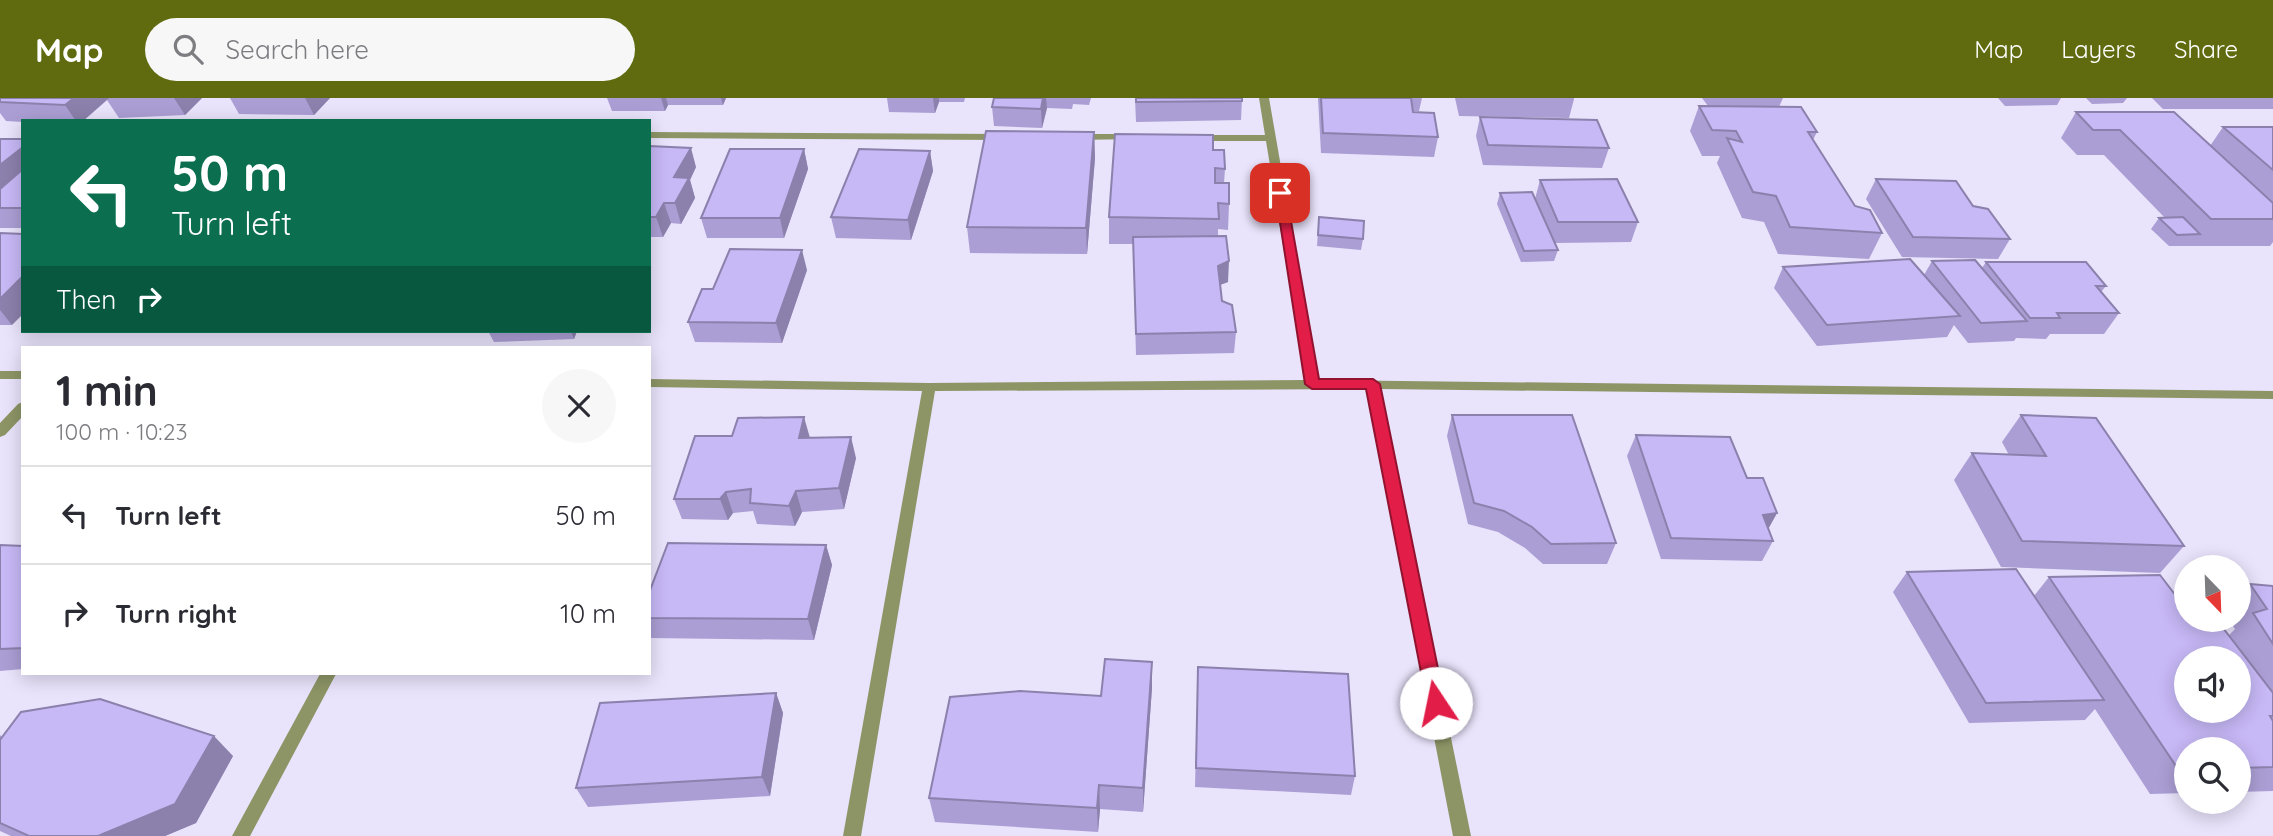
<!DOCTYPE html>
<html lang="en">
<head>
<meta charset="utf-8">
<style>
  body { margin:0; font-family:Quicksand,sans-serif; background:#f7f7f7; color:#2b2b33; height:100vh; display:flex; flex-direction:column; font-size:26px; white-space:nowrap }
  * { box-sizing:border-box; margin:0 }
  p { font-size:23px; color:#7c7c81 }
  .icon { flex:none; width:38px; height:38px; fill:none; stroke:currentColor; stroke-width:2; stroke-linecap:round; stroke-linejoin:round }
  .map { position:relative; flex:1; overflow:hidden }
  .side { position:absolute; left:21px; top:248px; width:630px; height:329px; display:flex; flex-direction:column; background:#fff; border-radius:0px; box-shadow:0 4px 18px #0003 }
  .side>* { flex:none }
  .guide { position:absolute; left:21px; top:21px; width:630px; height:214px; border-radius:0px; box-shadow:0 4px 18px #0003; background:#0b6e4f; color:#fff; overflow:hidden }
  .needle { width:46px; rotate:157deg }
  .fabs { position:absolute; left:2174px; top:457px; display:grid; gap:14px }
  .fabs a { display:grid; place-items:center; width:77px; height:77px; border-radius:50%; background:#fff; box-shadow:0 4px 18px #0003; font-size:35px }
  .pin { position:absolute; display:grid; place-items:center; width:60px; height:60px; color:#fff; margin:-30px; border-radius:14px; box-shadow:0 4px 10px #0006 }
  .me { position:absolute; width:77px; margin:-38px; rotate:349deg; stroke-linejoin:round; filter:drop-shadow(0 0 5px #0008) }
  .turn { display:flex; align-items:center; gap:24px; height:147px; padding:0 35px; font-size:32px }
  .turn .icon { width:91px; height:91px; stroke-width:2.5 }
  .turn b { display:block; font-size:49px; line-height:60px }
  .then { display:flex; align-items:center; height:66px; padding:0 35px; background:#0003; gap:14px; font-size:26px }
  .round { display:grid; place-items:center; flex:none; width:74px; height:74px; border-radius:37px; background:#f7f7f7 }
  .summary { display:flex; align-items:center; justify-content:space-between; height:119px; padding:0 35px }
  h1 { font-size:42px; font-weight:700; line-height:52px }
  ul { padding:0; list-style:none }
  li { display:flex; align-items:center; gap:21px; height:98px; padding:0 35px; border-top:2px solid #e1e1e2 }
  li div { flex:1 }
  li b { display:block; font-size:26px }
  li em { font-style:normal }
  header { display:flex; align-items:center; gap:42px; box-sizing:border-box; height:98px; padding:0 35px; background:#606a0f; color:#fff }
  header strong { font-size:33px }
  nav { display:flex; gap:38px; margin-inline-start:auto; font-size:24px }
  .search { width:490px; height:63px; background:#f7f7f7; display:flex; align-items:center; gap:18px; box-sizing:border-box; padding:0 24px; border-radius:38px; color:#7c7c81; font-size:26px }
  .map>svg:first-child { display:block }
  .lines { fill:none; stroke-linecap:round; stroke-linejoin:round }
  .minor { fill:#8d9566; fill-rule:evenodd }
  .wall { fill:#ab9ed4 }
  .shaded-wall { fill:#8b81ac }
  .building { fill:#c7b8f6; stroke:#8b81ac; stroke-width:2; fill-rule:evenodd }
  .route { fill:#e11d48; stroke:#92132f; stroke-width:2 }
</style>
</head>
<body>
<header>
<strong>Map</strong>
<div class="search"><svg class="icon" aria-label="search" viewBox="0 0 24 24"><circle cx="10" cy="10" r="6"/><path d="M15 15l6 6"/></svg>Search here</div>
<nav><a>Map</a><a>Layers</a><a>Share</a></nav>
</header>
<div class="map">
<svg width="2273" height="738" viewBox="0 0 2273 738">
  <rect width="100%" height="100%" fill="#e9e3fb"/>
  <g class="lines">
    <path class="minor" d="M 1259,0 L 1269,0 L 1318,282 L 2273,293 L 2273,301 L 1380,291 L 1471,738 L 1453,738 L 1367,291 L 935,293 L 861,738 L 843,738 L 922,293 L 649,289 L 649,281 L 929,285 L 1305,282 L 1266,43 L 1195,43 L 1190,40 L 1195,37 L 1265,37 Z
      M 649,34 L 1003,36 L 1008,39 L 1003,42 L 649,40 Z
      M 1133,36 L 1137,37 L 1137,41 L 1076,42 L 1071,39 L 1076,36 Z
      M 0,273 L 23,273 L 23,281 L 0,281 Z
      M 23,304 L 23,318 L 5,337 L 0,339 L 0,325 L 18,306 Z
      M 320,576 L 336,576 L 250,738 L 232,738 Z"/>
  </g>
  <path class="wall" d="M 0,0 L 202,0 L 185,17 L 119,20 L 107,2 L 83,23 L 23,23 L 23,24 L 6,23 L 0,15 Z
    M 230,0 L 330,0 L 314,17 L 239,16 Z
    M 607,0 L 726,0 L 723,7 L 668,7 L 665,13 L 612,13 Z
    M 887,0 L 965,0 L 964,4 L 939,4 L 935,15 L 889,14 Z
    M 994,0 L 1091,0 L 1089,7 L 1073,6 L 1072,11 L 1047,10 L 1042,30 L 994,28 L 992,9 Z
    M 1135,0 L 1242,0 L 1241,22 L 1136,24 Z
    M 1318,0 L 1422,0 L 1419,13 L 1413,13 L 1413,14 L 1438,39 L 1434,59 L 1321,55 Z
    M 1455,0 L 1574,0 L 1574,1 L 1569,20 L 1459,18 Z
    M 1702,0 L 1783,0 L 1779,9 L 1817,34 L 1813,42 L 1855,108 L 1882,135 L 1869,161 L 1778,156 L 1764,124 L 1742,120 L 1717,65 L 1720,58 L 1702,58 L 1690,33 L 1699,8 L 1708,8 Z
    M 1998,0 L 2061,0 L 2057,7 L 2005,8 Z
    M 2086,0 L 2127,0 L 2123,5 L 2092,6 Z
    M 2152,0 L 2273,0 L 2273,11 L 2163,11 Z
    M 2076,14 L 2210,48 L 2223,29 L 2273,29 L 2273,144 L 2270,148 L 2169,148 L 2151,131 L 2159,120 L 2165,120 L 2104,57 L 2077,57 L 2061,40 Z
    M 1480,19 L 1609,50 L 1602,70 L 1483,67 L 1476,38 Z
    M 1094,34 L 1095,60 L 1087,156 L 970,155 L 967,129 Z
    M 23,41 L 23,130 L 0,130 L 0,110 Z
    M 649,48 L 696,69 L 690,82 L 695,100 L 681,126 L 671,125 L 663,139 L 649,139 Z
    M 804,51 L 808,71 L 784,140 L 707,140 L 701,120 Z
    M 1213,52 L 1225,71 L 1224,85 L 1229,106 L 1228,132 L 1218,131 L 1218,138 L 1228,184 L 1220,187 L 1222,203 L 1236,234 L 1234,255 L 1136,257 L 1133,146 L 1109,146 L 1109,119 Z
    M 930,53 L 933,73 L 911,142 L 836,140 L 831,119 Z
    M 1876,81 L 1973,108 L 2010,141 L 1998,161 L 1902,159 L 1866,101 Z
    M 1540,82 L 1638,124 L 1631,144 L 1555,145 L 1558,152 L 1554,163 L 1521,164 L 1497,106 L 1500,95 L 1535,101 Z
    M 1319,119 L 1363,141 L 1361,152 L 1317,148 Z
    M 0,135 L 12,227 L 0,227 Z
    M 1932,163 L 1982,170 L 1986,164 L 2106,188 L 2101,194 L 2119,215 L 2104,236 L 2050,236 L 2046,241 L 2016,240 L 2014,243 L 1968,245 L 1954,227 L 1947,239 L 1817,248 L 1774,190 L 1783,169 L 1924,177 Z
    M 807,172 L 782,245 L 695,244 L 688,224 Z
    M 79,233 L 118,233 L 81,235 Z
    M 323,233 L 463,233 L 462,235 Z
    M 488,233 L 577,233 L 574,241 L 494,244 Z
    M 1452,317 L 1616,445 L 1607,466 L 1543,466 L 1525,450 L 1498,434 L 1468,426 L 1447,338 Z
    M 2021,317 L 2184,448 L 2160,475 L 2001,469 L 1954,382 L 1972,355 L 2009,357 L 2002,344 Z
    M 1636,337 L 1777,415 L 1768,431 L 1773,443 L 1762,463 L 1661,461 L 1627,358 Z
    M 810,339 L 856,360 L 844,411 L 802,414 L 795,428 L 757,426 L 753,413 L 733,415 L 728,422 L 682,421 L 674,401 Z
    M 0,447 L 23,448 L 23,571 L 0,573 Z
    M 826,447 L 832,467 L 814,542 L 650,540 L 649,495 Z
    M 1907,474 L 2034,498 L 2049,479 L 2186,522 L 2229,537 L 2235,531 L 2229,522 L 2238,522 L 2238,498 L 2250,486 L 2273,488 L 2273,594 L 2272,593 L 2273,595 L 2273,693 L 2238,694 L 2238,651 L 2186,651 L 2186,695 L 2150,696 L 2095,611 L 2085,622 L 1969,625 L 1893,494 Z
    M 1198,569 L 1355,678 L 1351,697 L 1195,689 Z
    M 1152,590 L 1143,714 L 1100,711 L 1098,734 L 935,724 L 929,700 L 1101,598 Z
    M 776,595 L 783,615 L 770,698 L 588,709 L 576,690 Z
    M 0,637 L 2,639 L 233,658 L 196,725 L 165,738 L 11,738 L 0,733 Z"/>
  <path class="shaded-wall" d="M 74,0 L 109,0 L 83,23 L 76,23 L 65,7 Z
    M 174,0 L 202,0 L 185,17 Z
    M 305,0 L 330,0 L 314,17 Z
    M 661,0 L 666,0 L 668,7 L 665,13 Z
    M 721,0 L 726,0 L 723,7 Z
    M 933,0 L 939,0 L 939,4 L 935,15 Z
    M 1043,0 L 1046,0 L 1047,10 L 1042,30 L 1041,11 Z
    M 1094,34 L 1095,60 L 1087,156 L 1086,130 Z
    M 23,49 L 23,80 L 0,99 L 0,67 Z
    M 691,50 L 696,69 L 690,82 L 695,100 L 681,126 L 675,105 L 674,79 Z
    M 804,51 L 808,71 L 784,140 L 780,120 Z
    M 930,53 L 933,73 L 911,142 L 908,122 Z
    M 664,105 L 671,125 L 663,139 L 656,119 Z
    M 802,152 L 807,172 L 782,245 L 776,225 Z
    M 1229,163 L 1228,184 L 1217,188 L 1218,168 Z
    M 23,178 L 23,216 L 12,227 L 0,212 L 0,201 Z
    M 571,233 L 577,233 L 574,241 Z
    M 804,319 L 810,340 L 799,340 Z
    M 851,339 L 856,360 L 844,411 L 839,390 Z
    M 796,393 L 802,414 L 795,428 L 789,408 Z
    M 726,394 L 733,415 L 728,422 L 720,401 Z
    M 1777,415 L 1766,435 L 1763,417 Z
    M 826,447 L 832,467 L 814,542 L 808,521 Z
    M 1152,564 L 1152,590 L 1143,714 L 1143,690 Z
    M 776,595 L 783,615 L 770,698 L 762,679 Z
    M 214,638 L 233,658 L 196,725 L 165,738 L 98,738 Z
    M 1099,687 L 1100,711 L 1098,734 L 1097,710 Z"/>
  <path class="building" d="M 0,0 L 74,0 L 65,7 L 0,4 Z
    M 994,0 L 1043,0 L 1041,11 L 992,9 Z
    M 1136,0 L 1242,0 L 1242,3 L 1136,4 Z
    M 1321,0 L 1411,0 L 1413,14 L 1434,15 L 1438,39 L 1323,35 Z
    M 1699,8 L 1801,9 L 1817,34 L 1808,34 L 1855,108 L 1870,112 L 1882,135 L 1790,129 L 1776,98 L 1753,94 L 1727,40 L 1742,44 L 1736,33 L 1712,32 Z
    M 2076,14 L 2174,14 L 2273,105 L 2273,121 L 2211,121 L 2120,32 L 2093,32 Z
    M 1480,19 L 1597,22 L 1609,50 L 1488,47 Z
    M 2223,29 L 2273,29 L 2273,72 Z
    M 986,33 L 1094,34 L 1086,130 L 967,129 Z
    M 1115,36 L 1213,37 L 1213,52 L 1224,52 L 1225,71 L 1215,70 L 1215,85 L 1229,85 L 1229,106 L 1218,105 L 1219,121 L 1109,119 Z
    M 0,41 L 23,41 L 23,49 L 0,67 Z
    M 649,48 L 691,50 L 674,79 L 689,80 L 675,105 L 664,105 L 656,119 L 649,119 Z
    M 730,51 L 804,51 L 780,120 L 701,120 Z
    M 859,51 L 930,53 L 908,122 L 831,119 Z
    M 23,71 L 23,110 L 0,110 L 0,91 Z
    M 1617,81 L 1638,124 L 1558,124 L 1540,82 Z
    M 1876,81 L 1956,83 L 1973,108 L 1988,111 L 2010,141 L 1913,139 Z
    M 1532,94 L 1558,152 L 1524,153 L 1500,95 Z
    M 1319,119 L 1364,123 L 1363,141 L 1318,137 Z
    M 2183,119 L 2200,136 L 2177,137 L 2159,120 Z
    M 0,135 L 23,136 L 23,178 L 0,201 Z
    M 1226,138 L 1229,163 L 1218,168 L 1222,203 L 1232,207 L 1236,234 L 1136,236 L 1133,139 Z
    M 730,151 L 802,152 L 776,225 L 688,224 L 702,191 L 713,191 Z
    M 1910,161 L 1960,218 L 1827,227 L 1783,169 Z
    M 1975,162 L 2027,223 L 1981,225 L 1932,163 Z
    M 1986,164 L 2086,164 L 2106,188 L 2096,188 L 2119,215 L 2057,215 L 2060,220 L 2030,220 Z
    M 1452,317 L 1572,317 L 1616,445 L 1551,446 L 1532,429 L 1504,413 L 1474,405 Z
    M 2021,317 L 2096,320 L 2184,448 L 2022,443 L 1972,355 L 2046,358 Z
    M 804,319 L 799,340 L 851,339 L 839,390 L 796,393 L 789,408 L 750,405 L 751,391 L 726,394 L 720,401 L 674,401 L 695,338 L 732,338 L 738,320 Z
    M 1636,337 L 1730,339 L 1747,380 L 1763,380 L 1777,415 L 1763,417 L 1773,443 L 1671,440 Z
    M 668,445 L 826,447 L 808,521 L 649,520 L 649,495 Z
    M 0,447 L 23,448 L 23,550 L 0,551 Z
    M 2016,471 L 2104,602 L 1986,605 L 1907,474 Z
    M 2160,477 L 2186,511 L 2186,522 L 2207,522 L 2220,526 L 2273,595 L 2273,618 L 2270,618 L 2273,623 L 2273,669 L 2238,670 L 2238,651 L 2186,651 L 2186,671 L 2178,671 L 2049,479 ZM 2186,560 L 2238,560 L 2238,612 L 2186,612 Z
    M 2250,486 L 2273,488 L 2273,546 L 2253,515 L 2267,511 Z
    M 1105,561 L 1152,564 L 1143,690 L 1099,687 L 1097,710 L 929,700 L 950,599 L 1020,593 L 1101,598 Z
    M 1198,569 L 1348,576 L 1355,678 L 1196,670 Z
    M 776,595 L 762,679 L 576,690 L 600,605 Z
    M 100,601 L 214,638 L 175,706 L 98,738 L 29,738 L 0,725 L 0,642 L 21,614 Z"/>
  <path class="route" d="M 1275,92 L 1286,95 L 1319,281 L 1373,281 L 1380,286 L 1445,605 L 1443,611 L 1429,611 L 1427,605 L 1366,291 L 1312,291 L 1305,286 Z"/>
</svg>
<div class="fabs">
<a><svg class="needle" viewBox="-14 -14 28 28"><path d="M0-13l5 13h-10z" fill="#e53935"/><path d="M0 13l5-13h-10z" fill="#7c7c81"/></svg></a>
<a><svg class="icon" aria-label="sound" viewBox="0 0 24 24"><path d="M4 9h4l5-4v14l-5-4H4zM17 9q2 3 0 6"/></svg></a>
<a><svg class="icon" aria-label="search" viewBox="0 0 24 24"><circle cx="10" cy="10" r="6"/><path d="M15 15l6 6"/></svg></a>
</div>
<div class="pin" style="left:1280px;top:95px;background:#d93025"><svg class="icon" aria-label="arrive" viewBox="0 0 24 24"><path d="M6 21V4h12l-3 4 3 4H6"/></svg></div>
<svg class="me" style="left:1436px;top:605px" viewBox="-20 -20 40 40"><circle r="19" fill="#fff"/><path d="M0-13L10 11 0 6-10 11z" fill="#e11d48"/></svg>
<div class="guide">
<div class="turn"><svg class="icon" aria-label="left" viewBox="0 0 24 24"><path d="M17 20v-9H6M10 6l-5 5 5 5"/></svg><div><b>50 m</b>Turn left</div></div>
<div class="then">Then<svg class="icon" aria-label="right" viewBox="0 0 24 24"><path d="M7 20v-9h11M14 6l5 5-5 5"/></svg></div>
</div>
<section class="side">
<div class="summary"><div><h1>1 min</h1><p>100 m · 10:23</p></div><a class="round"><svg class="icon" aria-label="close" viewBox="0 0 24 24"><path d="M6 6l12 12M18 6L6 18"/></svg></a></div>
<ul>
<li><svg class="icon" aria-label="left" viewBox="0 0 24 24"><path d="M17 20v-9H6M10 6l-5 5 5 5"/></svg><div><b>Turn left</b></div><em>50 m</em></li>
<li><svg class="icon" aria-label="right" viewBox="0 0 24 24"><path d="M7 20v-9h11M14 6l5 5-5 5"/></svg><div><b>Turn right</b></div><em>10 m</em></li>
</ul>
</section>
</div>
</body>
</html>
